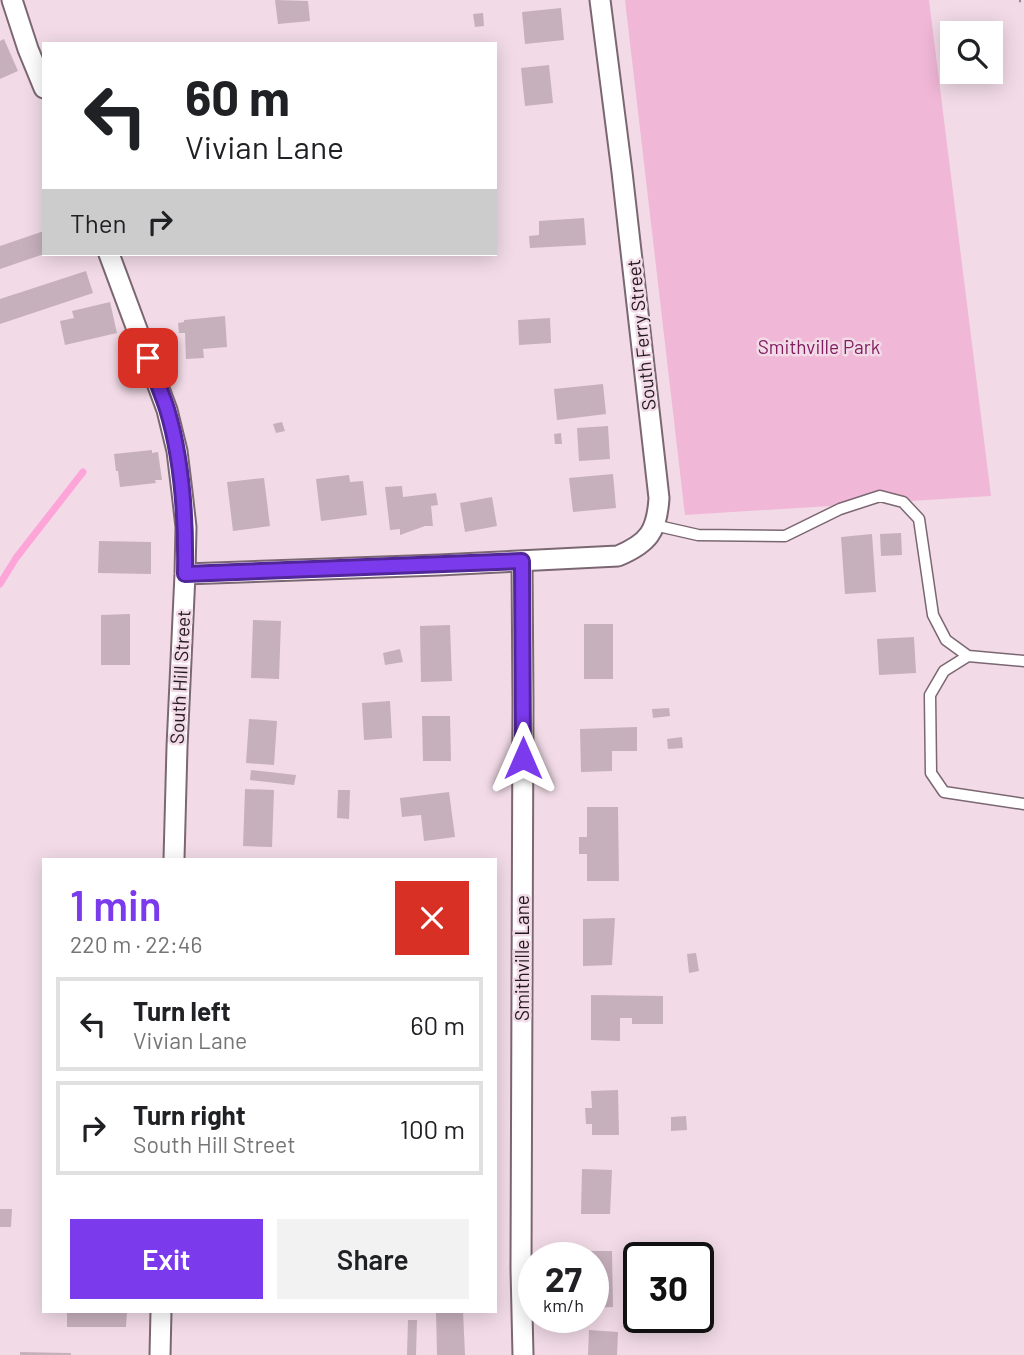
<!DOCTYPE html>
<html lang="en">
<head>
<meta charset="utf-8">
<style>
  body { margin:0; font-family:Barlow,sans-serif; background:#f2f2f2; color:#202124; height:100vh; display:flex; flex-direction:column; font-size:26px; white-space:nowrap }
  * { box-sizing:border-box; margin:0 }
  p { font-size:23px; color:#757577 }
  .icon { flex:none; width:38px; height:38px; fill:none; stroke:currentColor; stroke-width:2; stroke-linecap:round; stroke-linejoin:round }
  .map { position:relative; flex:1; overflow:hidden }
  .panel { position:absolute; left:42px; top:858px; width:455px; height:455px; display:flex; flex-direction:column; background:#fff; border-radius:0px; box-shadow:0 4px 18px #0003 }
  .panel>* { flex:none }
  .hud { position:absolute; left:42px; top:42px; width:455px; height:214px; border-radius:0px; box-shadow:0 4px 18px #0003; background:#fff; color:#202124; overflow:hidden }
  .fabs { position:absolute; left:940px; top:21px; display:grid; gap:14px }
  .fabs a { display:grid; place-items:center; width:63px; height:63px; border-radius:0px; background:#fff; box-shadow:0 4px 18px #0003; font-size:35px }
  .speed { position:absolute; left:518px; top:1242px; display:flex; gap:14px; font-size:35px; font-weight:700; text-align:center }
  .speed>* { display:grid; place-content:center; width:91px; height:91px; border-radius:50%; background:#fff; box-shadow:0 4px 18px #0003; line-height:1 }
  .speed small { font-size:18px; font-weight:400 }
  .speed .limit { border:4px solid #111; border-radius:10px; background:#fff; color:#111 }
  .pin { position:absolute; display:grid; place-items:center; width:60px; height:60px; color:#fff; margin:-30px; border-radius:14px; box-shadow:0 4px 10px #0006 }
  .me { position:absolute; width:77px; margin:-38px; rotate:0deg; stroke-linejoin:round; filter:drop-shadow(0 0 5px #0008) }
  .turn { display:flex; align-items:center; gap:24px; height:147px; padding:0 28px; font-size:32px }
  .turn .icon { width:91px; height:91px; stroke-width:2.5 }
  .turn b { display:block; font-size:49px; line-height:60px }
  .then { display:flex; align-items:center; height:66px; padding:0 28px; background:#0003; gap:14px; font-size:26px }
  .round { display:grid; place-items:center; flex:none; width:74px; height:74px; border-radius:0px; background:#f2f2f2 }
  .overview { display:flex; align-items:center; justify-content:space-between; height:119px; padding:0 28px }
  h1 { font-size:42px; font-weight:600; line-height:52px; color:#7c3aed }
  .primary-button { display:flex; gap:14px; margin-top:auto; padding:14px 28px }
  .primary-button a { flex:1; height:80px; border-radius:0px; background:#7c3aed; color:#fff; font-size:28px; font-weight:600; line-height:80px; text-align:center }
  .primary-button a+a { background:#f2f2f2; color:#202124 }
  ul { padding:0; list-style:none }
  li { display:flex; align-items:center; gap:21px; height:94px; margin:0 14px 10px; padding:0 14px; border:4px solid #e0e0e0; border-radius:0px }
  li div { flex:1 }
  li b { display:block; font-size:26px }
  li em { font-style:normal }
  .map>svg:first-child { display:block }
  .green { fill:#f0b7d7 }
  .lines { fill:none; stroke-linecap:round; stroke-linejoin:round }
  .stream { stroke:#fda5d9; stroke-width:7 }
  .building { fill:#c6b0bc }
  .service-casing { stroke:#7b6772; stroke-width:13 }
  .minor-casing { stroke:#7b6772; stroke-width:23 }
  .path { stroke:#97878f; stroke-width:4.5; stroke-dasharray:7 3.5; stroke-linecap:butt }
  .service { stroke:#fff; stroke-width:10 }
  .minor { stroke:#fff; stroke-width:19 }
  .route-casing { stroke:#51269a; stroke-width:18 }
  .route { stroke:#7c3aed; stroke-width:12 }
  .labels { text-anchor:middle; stroke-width:5; stroke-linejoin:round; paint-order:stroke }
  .street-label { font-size:19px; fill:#21191d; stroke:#f2dbe7 }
  .park-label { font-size:19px; fill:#811e61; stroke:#f2dbe7 }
</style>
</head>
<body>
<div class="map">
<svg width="1024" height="1355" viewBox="0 0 1024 1355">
  <rect width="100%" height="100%" fill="#f2dbe7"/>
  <path class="green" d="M 625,0 L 929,0 L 991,496 L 685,515 Z"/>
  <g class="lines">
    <path class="stream" d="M 0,584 L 16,558 L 83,472"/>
  </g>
  <path class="building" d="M 275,0 L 308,1 L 310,21 L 278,24 Z
    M 561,8 L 564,40 L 525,44 L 522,12 Z
    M 483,13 L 484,26 L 475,27 L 473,14 Z
    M 4,39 L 18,71 L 0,79 L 0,41 Z
    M 549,65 L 553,103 L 525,106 L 521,68 Z
    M 584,218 L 586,245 L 530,248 L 529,236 L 539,235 L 539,221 Z
    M 44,231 L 44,254 L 0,269 L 0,246 Z
    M 86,271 L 93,293 L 0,324 L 0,299 Z
    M 110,302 L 117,333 L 65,345 L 60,321 L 74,318 L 72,311 Z
    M 225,316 L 227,347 L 203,349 L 204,358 L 186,359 L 185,333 L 179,333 L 178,323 L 184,322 L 184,320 Z
    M 550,318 L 551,343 L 519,345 L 518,320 Z
    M 603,384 L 606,414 L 557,420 L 554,389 Z
    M 282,422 L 285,431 L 276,433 L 273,424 Z
    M 608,426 L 610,459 L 579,461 L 577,428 Z
    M 561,433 L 562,444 L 555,444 L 554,434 Z
    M 152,450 L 152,453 L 158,452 L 162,480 L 155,480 L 156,483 L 120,487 L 118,471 L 116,471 L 114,454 Z
    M 613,474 L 616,508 L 573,512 L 569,478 Z
    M 349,475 L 350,482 L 363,481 L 367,515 L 321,521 L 316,479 Z
    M 264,478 L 270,526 L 233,531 L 227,482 Z
    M 402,486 L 403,497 L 436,493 L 438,505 L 431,506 L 433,526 L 425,526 L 400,535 L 400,529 L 390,530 L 385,487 Z
    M 492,497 L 497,526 L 465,532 L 460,503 Z
    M 901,533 L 902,555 L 881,556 L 880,534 Z
    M 872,534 L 876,592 L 845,594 L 841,537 Z
    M 99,541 L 151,542 L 151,574 L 98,573 Z
    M 130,614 L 130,665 L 101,665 L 101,615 Z
    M 253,620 L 281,621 L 279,679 L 251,678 Z
    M 584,624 L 613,624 L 613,679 L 584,679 Z
    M 450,625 L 452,681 L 421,682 L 420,626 Z
    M 914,637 L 916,673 L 879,675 L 877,639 Z
    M 400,649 L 403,662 L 385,665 L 383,653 Z
    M 390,701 L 392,738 L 364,740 L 362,703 Z
    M 669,708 L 670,716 L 653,718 L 652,709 Z
    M 422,716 L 450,716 L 451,761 L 423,761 Z
    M 249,719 L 277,721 L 274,765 L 246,763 Z
    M 637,727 L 637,751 L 612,751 L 612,771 L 581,772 L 580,729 Z
    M 682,737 L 683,748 L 668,749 L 667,739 Z
    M 251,770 L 296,775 L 294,785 L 250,780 Z
    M 245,789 L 274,790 L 272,847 L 243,846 Z
    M 338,790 L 350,790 L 349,819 L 337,818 Z
    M 449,792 L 455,837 L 424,841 L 421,815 L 402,817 L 400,798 Z
    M 587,807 L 618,807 L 619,881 L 587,881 L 587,854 L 579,854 L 579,837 L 587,837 Z
    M 615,918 L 612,965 L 583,966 L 583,919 Z
    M 696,953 L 699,971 L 689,973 L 687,954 Z
    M 591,995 L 663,996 L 663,1024 L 632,1024 L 632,1018 L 620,1018 L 620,1041 L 591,1040 Z
    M 618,1090 L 619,1135 L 592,1135 L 592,1124 L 586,1124 L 585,1108 L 592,1108 L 591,1091 Z
    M 686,1116 L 687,1130 L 671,1131 L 671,1117 Z
    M 582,1169 L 612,1170 L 610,1214 L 581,1214 Z
    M 0,1209 L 12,1209 L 11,1227 L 0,1227 Z
    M 583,1251 L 612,1251 L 613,1307 L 593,1308 L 593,1258 L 583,1258 Z
    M 67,1311 L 127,1311 L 126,1327 L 67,1327 Z
    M 436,1311 L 463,1311 L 465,1355 L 437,1355 Z
    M 408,1320 L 417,1320 L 416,1355 L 407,1355 Z
    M 589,1330 L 618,1332 L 617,1355 L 588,1355 Z
    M 20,1352 L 71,1353 L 71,1355 L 20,1355 Z"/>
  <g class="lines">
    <g class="service-casing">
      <path id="service" d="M 654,525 L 698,535 L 785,536 L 840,509 L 880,496 L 903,502 L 919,519 L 933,615 L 946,640 L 968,656 L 1024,661
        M 968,656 L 944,671 L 930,695 L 931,773 L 944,792 L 1024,804"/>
    </g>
    <g class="minor-casing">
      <path id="minor" d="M 12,0 L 28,49 L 44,88
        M 109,254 L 167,410 L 177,451 L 182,492 L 186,527 L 185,574 L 177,747 L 174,859
        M 522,561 L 523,704 L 521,1269 L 523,1355
        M 185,574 L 439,565 L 618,556 C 649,543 657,531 659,498 L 622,172 L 600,0
        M 160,1355 L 161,1311"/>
    </g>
    <path class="path" d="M 1019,0 L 1021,0"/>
    <use href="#service" class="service"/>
    <use href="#minor" class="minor"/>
  </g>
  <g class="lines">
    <g class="route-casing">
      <path id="route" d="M 148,358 C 154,375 161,391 167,409 C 183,462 186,519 185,574 L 522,561 L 523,758"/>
    </g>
    <use href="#route" class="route"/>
  </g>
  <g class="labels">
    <g class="street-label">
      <text transform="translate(641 335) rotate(-96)" y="7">South Ferry Street</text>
      <text transform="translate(180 677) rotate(-87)" y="7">South Hill Street</text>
      <text transform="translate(522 958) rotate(-90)" y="7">Smithville Lane</text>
    </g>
    <g class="park-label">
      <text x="819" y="354">Smithville Park</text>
    </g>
  </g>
</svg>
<div class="fabs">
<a><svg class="icon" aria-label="search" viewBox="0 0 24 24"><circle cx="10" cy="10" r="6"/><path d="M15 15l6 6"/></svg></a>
</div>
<div class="speed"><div>27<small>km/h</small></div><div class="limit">30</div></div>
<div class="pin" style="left:148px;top:358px;background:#d93025"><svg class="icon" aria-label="arrive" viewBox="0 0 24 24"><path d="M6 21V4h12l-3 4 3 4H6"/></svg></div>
<svg class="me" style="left:523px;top:758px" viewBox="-20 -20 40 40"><path d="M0-17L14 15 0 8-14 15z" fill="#7c3aed" stroke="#fff" stroke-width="4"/></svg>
<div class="hud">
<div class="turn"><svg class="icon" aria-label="left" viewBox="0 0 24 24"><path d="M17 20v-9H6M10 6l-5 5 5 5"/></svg><div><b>60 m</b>Vivian Lane</div></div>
<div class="then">Then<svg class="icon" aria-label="right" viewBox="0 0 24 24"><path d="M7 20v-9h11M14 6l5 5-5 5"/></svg></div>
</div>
<section class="panel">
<div class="overview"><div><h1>1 min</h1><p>220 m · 22:46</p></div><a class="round" style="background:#d93025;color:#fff"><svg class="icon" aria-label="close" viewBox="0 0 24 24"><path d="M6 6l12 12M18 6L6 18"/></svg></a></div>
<ul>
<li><svg class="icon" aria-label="left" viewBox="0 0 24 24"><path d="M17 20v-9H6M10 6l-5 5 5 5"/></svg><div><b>Turn left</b><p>Vivian Lane</p></div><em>60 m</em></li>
<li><svg class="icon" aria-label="right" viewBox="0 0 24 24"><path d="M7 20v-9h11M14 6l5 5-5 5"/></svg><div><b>Turn right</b><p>South Hill Street</p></div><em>100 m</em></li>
</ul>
<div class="primary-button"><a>Exit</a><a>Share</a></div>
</section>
</div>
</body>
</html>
